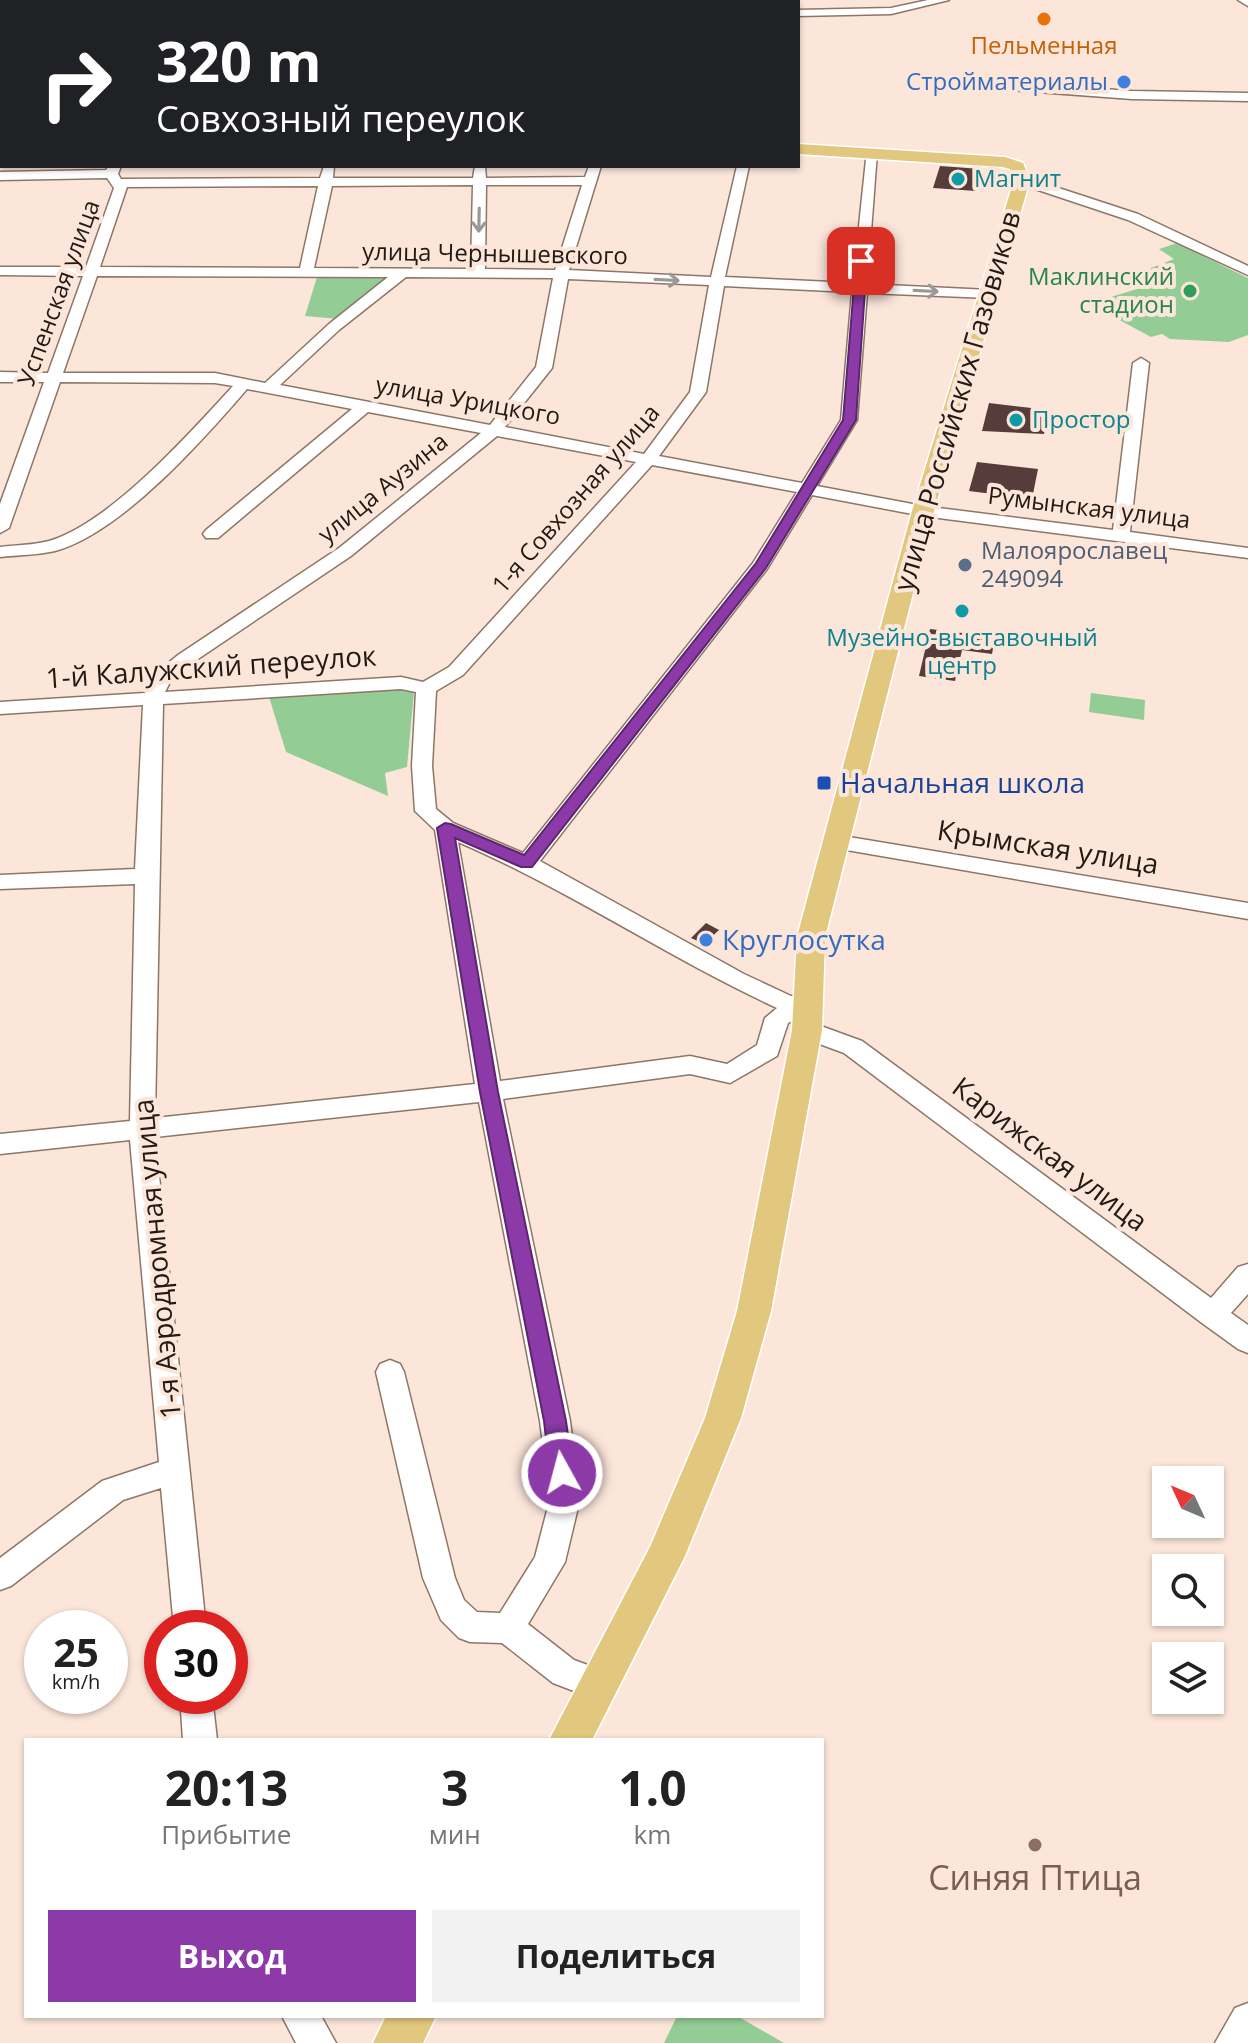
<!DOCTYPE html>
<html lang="ru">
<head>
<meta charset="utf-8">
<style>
  body { margin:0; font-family:"Open Sans",sans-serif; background:#f2f2f2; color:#222; height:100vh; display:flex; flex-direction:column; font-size:30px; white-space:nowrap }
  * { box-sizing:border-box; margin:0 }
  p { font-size:26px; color:#767676 }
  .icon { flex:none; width:44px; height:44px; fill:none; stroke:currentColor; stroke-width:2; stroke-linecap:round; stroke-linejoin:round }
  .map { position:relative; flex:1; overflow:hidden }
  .details { position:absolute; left:24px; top:1738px; width:800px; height:280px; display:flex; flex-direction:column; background:#fff; border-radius:0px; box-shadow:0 2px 6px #0004 }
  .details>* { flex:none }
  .hud { position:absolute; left:0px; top:0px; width:800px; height:168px; box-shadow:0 2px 6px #0004; background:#202124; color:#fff; overflow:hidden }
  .needle { width:52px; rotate:314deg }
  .tools { position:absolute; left:1152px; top:1466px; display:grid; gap:16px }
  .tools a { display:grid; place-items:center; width:72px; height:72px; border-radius:0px; background:#fff; box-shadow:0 2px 6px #0004; font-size:40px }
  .speed { position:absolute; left:24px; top:1610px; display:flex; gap:16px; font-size:40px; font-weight:700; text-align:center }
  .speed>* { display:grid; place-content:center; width:104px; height:104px; border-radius:50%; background:#fff; box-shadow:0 2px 6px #0004; line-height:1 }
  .speed small { font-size:20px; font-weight:400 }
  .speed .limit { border:12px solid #d22; background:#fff; color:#111 }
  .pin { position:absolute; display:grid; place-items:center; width:68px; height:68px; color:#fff; margin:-34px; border-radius:16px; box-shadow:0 4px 12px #0006 }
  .me { position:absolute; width:88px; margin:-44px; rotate:353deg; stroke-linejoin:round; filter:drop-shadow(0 0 6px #0008) }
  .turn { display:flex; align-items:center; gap:28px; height:168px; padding:0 24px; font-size:36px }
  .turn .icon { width:104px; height:104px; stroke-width:2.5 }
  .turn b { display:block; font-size:56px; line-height:68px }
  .eta { display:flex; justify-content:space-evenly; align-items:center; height:136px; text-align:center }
  .eta b { font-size:48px; font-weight:700; line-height:56px }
  .cta { display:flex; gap:16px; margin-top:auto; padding:16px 24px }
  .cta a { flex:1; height:92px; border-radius:0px; background:#8c3aa8; color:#fff; font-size:32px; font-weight:700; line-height:92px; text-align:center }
  .cta a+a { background:#f2f2f2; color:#222 }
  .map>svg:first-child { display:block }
  .green { fill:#93cd95 }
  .building { fill:#563c3a }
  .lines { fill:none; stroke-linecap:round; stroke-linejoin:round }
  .minor-casing { stroke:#8e7667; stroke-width:3 }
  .major-casing { stroke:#fff; stroke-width:3 }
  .minor { fill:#fff; fill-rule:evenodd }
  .major { fill:#e2c77e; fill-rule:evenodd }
  .oneway { stroke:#9c9895 }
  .route { fill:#8c3aa8; stroke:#5b266d; stroke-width:2 }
  .food-dot { fill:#e8710a; stroke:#fce6da; stroke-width:3 }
  .shop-dot { fill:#3f7fe0; stroke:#fce6da; stroke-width:3 }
  .culture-dot { fill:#0f9aa8; stroke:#fce6da; stroke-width:3 }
  .leisure-dot { fill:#2e9e5b; stroke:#fce6da; stroke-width:3 }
  .service-dot { fill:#5c6f8a; stroke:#fce6da; stroke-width:3 }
  .transit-dot { fill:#1a4fb4; stroke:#fce6da; stroke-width:3 }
  .education-dot { fill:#8d6e63; stroke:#fce6da; stroke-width:3 }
  .labels { text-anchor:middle; stroke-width:8; stroke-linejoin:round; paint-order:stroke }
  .far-food-label { font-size:24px; fill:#c56008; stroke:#fce6da }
  .far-shop-label { font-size:24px; fill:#366cbe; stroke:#fce6da; text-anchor:end }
  .far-culture-label { font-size:24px; fill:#0d838f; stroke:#fce6da; text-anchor:start }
  .far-street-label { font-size:24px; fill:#231a14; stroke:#fce6da }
  .far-leisure-label { font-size:24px; fill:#27864d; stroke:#fce6da; text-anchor:end }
  .far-service-label { font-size:24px; fill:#4e5e75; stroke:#fce6da; text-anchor:start }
  .street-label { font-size:28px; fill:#231a14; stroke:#fce6da }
  .transit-label { font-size:28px; fill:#164399; stroke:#fce6da; text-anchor:start }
  .shop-label { font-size:28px; fill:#366cbe; stroke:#fce6da; text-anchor:start }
  .near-education-label { font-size:34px; fill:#785e54; stroke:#fce6da }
</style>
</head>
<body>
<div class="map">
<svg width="1248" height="2043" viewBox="0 0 1248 2043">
  <rect width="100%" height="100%" fill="#fce6da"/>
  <path class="green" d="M 1177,243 L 1248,278 L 1248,335 L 1229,342 L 1170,339 L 1162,334 L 1151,337 L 1110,315 L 1122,310 L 1104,299 L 1157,283 L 1151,277 L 1151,268 L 1174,259 L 1159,249 Z
    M 394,276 L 339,319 L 305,316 L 317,277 Z
    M 405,689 L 414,692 L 407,767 L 385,773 L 388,796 L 286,752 L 269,697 Z
    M 1091,693 L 1145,700 L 1144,720 L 1089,712 Z
    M 677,2016 L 737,2016 L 784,2043 L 664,2043 Z"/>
  <path class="building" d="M 940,166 L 981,169 L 976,191 L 933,188 Z
    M 989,403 L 1049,410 L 1044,434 L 982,431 Z
    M 977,462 L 1038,469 L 1032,499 L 969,491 Z
    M 930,629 L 995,637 L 992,654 L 962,650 L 955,681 L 919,676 Z
    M 706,923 L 719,930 L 704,944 L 691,938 Z"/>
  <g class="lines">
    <g class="minor-casing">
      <path id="minor" d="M 928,0 L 949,0 L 891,14 L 798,16 L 798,10 L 891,8 Z
        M 1238,0 L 1248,0 L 1248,6 Z
        M 0,15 L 2,15 L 2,21 L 0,21 Z
        M 0,73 L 2,73 L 2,81 L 0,81 Z
        M 1015,83 L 1132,91 L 1248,93 L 1248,101 L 1132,99 L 1011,90 L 1011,84 Z
        M 867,150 L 877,153 L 867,284 L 989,290 L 996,294 L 989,298 L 867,293 L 857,420 L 817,486 L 923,506 L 1113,530 L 1133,363 L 1141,358 L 1149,363 L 1130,532 L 1248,548 L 1248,558 L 923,516 L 812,495 L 767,569 L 540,861 L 744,974 L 791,996 L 816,998 L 820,1004 L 816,1010 L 788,1023 L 777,1056 L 730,1083 L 690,1074 L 503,1099 L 570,1421 L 580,1499 L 565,1562 L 528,1624 L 574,1660 L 612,1674 L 616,1685 L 612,1696 L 600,1701 L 553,1683 L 502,1643 L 470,1642 L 459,1638 L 441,1620 L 423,1578 L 376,1372 L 380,1364 L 390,1360 L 400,1364 L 404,1372 L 455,1578 L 464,1600 L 477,1612 L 500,1613 L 535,1557 L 550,1499 L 540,1421 L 479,1102 L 155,1137 L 206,1628 L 174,1628 L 161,1488 L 123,1500 L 11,1586 L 0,1590 L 0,1558 L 102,1481 L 159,1462 L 130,1140 L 0,1154 L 0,1134 L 130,1121 L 135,884 L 0,889 L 0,875 L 135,869 L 143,705 L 0,714 L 0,702 L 145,693 L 154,675 L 178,655 L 339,548 L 481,433 L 368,412 L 218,538 L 206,538 L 203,534 L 206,530 L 352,409 L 247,389 C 203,440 121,533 55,551 C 38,555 18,555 0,557 L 0,547 C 16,545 34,545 49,541 C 110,523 190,433 233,386 L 215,383 L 60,382 L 9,528 L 0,533 L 0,504 L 44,382 L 0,382 L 0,372 L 48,373 L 83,276 L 0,275 L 0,267 L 86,267 L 114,188 L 107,178 L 0,180 L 0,172 L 106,170 L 109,166 L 121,166 L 118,174 L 121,179 L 320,178 L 324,166 L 334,166 L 333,178 L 473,178 L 475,166 L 485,166 L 486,178 L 585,177 L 589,166 L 601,166 L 569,270 L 711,277 L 737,166 L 749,166 L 725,277 L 853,283 ZM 473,185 L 471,269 L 314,268 L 332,186 ZM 486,185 L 582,185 L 555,270 L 485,269 ZM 318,186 L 300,268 L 100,267 L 127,187 ZM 97,276 L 388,277 L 329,324 L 265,383 L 215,373 L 63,373 ZM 406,277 L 553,278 L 536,367 L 490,425 L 280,385 L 339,330 ZM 568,279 L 709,285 L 690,392 L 644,454 L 505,427 L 552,368 ZM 724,286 L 852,292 L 841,420 L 802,483 L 659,456 L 706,392 ZM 497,436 L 636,462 L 449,667 L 423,682 L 401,677 L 165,692 L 170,682 L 192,663 L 351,556 ZM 652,465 L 797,492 L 753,563 L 523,853 L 453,823 L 436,809 L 432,766 L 436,691 L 463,675 ZM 401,689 L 416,692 L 412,766 L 415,811 L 435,830 L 475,1084 L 155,1118 L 163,704 ZM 458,842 C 568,889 668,958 777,1008 L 765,1018 L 757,1045 L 727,1064 L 690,1056 L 500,1081 Z
        M 1022,176 L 1138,214 L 1248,266 L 1248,275 L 1128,220 L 1017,183 L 1015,180 Z
        M 837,835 L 1248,903 L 1248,919 L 829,847 L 826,842 L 829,837 Z
        M 807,1021 L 862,1041 L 1211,1298 L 1238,1267 L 1248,1264 L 1248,1294 L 1231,1313 L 1248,1325 L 1248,1353 L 1238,1349 L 1202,1323 L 844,1053 L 798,1036 L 795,1030 L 798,1024 Z
        M 180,1696 L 212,1696 L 217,1740 L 183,1740 Z
        M 1248,2003 L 1248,2043 L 1215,2043 L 1235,2008 Z
        M 282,2016 L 321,2016 L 336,2043 L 296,2043 Z"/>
    </g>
    <g class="major-casing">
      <path id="major" d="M 477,0 L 491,0 L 491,2 L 477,2 Z
        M 798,144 L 1005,157 L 1023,163 L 1030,180 L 934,511 L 825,937 L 822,1030 L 771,1311 L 741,1418 L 685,1556 L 592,1740 L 549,1740 L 650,1547 L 705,1418 L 737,1311 L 792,1030 L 797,937 L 912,511 L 1014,180 L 1010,169 L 1003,167 L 798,154 Z
        M 386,2016 L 436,2016 L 423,2043 L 373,2043 Z"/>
    </g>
    <use href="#minor" class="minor"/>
    <use href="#major" class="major"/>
  </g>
  <defs><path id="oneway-shaft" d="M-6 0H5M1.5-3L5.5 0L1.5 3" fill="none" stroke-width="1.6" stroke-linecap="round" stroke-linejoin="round" transform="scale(2)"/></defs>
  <g class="oneway">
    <use href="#oneway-shaft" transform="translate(479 220) rotate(91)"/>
    <use href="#oneway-shaft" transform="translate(667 280) rotate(3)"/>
    <use href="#oneway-shaft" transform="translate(926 291) rotate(3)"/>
  </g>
  <path class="route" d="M 861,258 L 867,261 L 856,420 L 766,568 L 532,867 L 521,867 L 455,838 L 498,1092 L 566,1421 L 573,1473 L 570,1480 L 562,1483 L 554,1480 L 550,1473 L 544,1421 L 480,1092 L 437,828 L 445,823 L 451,824 L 524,855 L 756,563 L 843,420 L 856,261 Z"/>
  <circle class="food-dot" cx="1044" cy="19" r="8"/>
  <g class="shop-dot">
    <circle cx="1124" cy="82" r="8"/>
    <circle cx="706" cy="940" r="8"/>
  </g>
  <g class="culture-dot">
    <circle cx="958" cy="179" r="8"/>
    <circle cx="1016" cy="420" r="8"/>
    <circle cx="962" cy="611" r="8"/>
  </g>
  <circle class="leisure-dot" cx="1190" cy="291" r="8"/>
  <circle class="service-dot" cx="965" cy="565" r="8"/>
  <rect class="transit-dot" x="816" y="775" width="16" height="16" rx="4"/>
  <circle class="education-dot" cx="1035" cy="1845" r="8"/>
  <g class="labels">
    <g class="far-food-label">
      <text x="1044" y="54">Пельменная</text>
    </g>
    <g class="far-shop-label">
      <text x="1108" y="90">Стройматериалы</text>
    </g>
    <g class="far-culture-label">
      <text x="974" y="187">Магнит</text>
      <text x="1032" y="428">Простор</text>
      <text x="962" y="646" text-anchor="middle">Музейно-выставочный<tspan x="962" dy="28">центр</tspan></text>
    </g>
    <g class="far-street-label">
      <text transform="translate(495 254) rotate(1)" y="8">улица Чернышевского</text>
      <text transform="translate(59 293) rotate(-70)" y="8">Успенская улица</text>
      <text transform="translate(468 401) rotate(10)" y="8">улица Урицкого</text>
      <text transform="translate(383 488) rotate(-39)" y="8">улица Аузина</text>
      <text transform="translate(576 499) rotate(-49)" y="8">1-я Совхозная улица</text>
      <text transform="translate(1089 508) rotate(7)" y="8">Румынская улица</text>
    </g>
    <g class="far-leisure-label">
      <text x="1174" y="285">Маклинский<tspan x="1174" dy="28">стадион</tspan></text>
    </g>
    <g class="far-service-label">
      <text x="981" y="559">Малоярославец<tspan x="981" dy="28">249094</tspan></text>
    </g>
    <g class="street-label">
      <text transform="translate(957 401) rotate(-74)" y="10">улица Российских Газовиков</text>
      <text transform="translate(211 667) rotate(-4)" y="10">1-й Калужский переулок</text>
      <text transform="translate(1048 847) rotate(9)" y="10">Крымская улица</text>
      <text transform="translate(1050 1154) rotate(37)" y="10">Карижская улица</text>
      <text transform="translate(157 1259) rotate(-95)" y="10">1-я Аэродромная улица</text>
    </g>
    <g class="transit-label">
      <text x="840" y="793">Начальная школа</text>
    </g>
    <g class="shop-label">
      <text x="722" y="950">Круглосутка</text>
    </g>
    <g class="near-education-label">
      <text x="1035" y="1890">Синяя Птица</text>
    </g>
  </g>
</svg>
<div class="tools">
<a><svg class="needle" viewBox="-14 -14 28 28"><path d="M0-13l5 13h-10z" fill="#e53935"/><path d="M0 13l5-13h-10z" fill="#767676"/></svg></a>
<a><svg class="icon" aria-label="search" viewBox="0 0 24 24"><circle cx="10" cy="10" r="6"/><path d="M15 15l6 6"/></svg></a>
<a><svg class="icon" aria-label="layers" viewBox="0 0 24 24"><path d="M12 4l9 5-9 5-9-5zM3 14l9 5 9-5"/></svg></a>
</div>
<div class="speed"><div>25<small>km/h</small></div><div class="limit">30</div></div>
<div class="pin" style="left:861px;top:261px;background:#d93025"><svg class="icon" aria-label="arrive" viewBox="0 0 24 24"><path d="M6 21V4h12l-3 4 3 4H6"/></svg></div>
<svg class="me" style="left:562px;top:1473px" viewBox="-20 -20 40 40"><circle r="17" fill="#8c3aa8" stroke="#fff" stroke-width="3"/><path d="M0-11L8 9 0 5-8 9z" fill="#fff"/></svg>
<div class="hud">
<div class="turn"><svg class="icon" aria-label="right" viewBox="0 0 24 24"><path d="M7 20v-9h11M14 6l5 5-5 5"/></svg><div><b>320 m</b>Совхозный переулок</div></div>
</div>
<section class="details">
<div class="eta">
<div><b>20:13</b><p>Прибытие</p></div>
<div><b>3</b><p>мин</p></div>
<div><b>1.0</b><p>km</p></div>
</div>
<div class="cta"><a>Выход</a><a>Поделиться</a></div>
</section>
</div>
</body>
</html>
